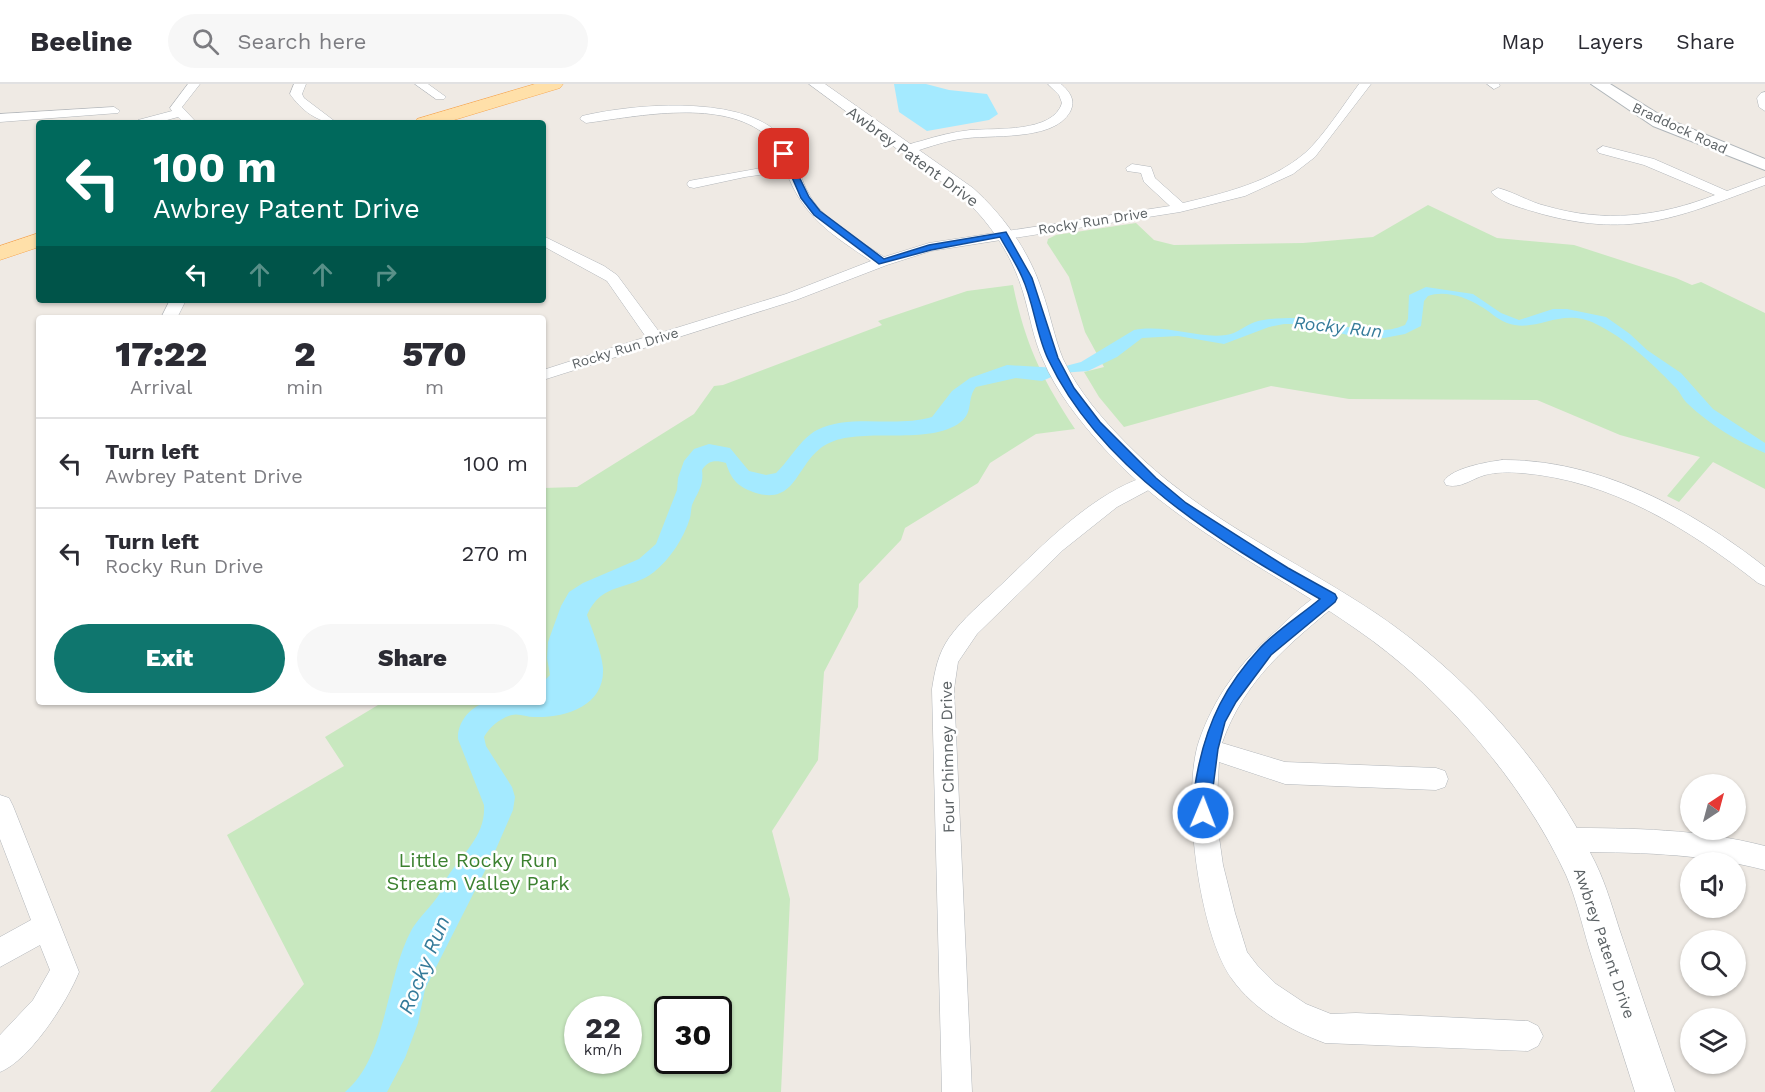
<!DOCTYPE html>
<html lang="en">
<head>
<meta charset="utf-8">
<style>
  body { margin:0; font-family:"Work Sans",sans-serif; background:#f7f7f7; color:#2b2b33; height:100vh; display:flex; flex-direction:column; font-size:22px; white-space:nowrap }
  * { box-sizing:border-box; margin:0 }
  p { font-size:20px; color:#7c7c81 }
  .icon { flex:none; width:33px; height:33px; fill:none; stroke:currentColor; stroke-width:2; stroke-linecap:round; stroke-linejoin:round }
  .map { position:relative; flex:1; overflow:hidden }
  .sheet { position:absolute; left:36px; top:231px; width:510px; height:390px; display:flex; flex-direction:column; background:#fff; border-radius:6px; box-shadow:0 2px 4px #0004 }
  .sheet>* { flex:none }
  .guide { position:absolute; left:36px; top:36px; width:510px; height:183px; border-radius:6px; box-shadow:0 2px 4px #0004; background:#00695c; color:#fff; overflow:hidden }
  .needle { width:39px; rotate:36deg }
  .controls { position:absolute; left:1680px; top:690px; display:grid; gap:12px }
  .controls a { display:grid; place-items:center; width:66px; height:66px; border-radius:50%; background:#fff; box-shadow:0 2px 4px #0004; font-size:30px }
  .speed { position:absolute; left:564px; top:912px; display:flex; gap:12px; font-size:30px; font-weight:700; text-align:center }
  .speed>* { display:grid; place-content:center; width:78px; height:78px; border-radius:50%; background:#fff; box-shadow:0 2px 4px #0004; line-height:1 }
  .speed small { font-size:15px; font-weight:400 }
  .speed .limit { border:3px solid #111; border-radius:9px; background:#fff; color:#111 }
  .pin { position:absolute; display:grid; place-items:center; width:51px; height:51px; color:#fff; margin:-26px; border-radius:12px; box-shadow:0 3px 9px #0006 }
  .me { position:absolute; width:66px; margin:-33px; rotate:1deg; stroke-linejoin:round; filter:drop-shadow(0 0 4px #0008) }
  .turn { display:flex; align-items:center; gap:21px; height:126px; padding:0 18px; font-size:27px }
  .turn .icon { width:78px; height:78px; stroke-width:2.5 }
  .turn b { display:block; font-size:42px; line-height:51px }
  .lanes { display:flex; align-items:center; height:57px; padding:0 18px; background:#0003; justify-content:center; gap:30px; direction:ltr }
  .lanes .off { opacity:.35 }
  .eta { display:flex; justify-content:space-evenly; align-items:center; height:102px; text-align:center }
  .eta b { font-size:36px; font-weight:800; line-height:42px }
  .action { display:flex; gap:12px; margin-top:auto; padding:12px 18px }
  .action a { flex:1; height:69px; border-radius:36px; background:#0f766e; color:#fff; font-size:24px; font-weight:800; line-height:69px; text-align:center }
  .action a+a { background:#f7f7f7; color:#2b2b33 }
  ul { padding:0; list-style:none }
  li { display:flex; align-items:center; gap:18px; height:90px; padding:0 18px; border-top:2px solid #e1e1e2 }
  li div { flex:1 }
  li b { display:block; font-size:22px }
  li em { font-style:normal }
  header { display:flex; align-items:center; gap:36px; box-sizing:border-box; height:84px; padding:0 30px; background:#fff; border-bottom:2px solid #e1e1e2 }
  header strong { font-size:28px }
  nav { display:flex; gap:33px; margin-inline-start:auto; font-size:21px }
  .search { width:420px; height:54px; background:#f7f7f7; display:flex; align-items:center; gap:15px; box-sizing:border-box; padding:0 21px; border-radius:33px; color:#7c7c81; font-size:22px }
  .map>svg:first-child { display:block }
  .green { fill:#c8e8bf; fill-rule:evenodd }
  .water { fill:#a4eaff }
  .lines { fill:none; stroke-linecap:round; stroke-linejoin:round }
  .minor-casing { stroke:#b2b6ba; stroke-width:1 }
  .tertiary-casing { stroke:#b2b6ba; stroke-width:1 }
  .secondary-casing { stroke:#b0b6ba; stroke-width:2 }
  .primary-casing { stroke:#f7a955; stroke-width:1 }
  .minor { fill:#fff; fill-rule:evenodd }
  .tertiary { fill:#fff; fill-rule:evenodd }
  .secondary { fill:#fff; fill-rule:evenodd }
  .primary { fill:#ffe0a9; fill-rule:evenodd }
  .route { fill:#1a73e8; stroke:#114b97; stroke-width:1.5 }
  .labels { text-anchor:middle; stroke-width:5; stroke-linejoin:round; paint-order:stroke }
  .far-street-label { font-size:14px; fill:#5c6265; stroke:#fff }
  .street-label { font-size:16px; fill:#5c6265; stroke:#fff }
  .water-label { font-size:18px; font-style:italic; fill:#357b9a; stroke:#fff }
  .near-park-label { font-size:20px; fill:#3c8130; stroke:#fff }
  .near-water-label { font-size:21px; font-style:italic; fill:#357b9a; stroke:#fff }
</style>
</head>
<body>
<header>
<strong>Beeline</strong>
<div class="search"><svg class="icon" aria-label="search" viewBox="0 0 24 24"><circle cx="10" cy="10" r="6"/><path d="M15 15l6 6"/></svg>Search here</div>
<nav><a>Map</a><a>Layers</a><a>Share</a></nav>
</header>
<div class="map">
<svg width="1765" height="1008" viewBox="0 0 1765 1008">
  <rect width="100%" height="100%" fill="#efeae4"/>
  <path class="green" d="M 1428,121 L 1497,154 L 1574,161 L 1676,194 L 1692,201 L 1701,198 L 1765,229 L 1765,405 L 1713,378 L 1679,418 L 1667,412 L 1700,373 L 1620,351 L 1537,316 L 1349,315 L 1271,302 L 1124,343 L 1099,313 L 1084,288 L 1104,283 L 1085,248 L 1069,193 L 1047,159 L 1048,155 L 1056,151 L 1136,139 L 1154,156 L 1174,161 L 1303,159 L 1373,153 Z
    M 1013,201 C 1025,260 1042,295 1075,345 L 1036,350 L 990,379 L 978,399 L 905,444 L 901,456 L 859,500 L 858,523 L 824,588 L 818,676 L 772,747 L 790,815 L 781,1008 L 210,1008 L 304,900 L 227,751 L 344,682 L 325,653 L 383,618 L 543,618 L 543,404 L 577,403 L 694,330 L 714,302 L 723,301 L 882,241 L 878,237 L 967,207 ZM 578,926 L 628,926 L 628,976 L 578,976 ZM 668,926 L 718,926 L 718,976 L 668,976 Z"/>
  <path class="water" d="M 894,0 L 926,0 L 949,6 L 987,10 L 998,30 L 989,36 L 927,47 L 899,28 Z
    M 1426,203 L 1473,210 L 1501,229 L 1519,236 L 1553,225 L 1567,225 L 1606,233 L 1630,250 L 1647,266 L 1681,289 L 1713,325 L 1765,359 L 1765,369 C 1738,358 1709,340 1688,320 C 1682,315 1680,307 1674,302 C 1652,279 1625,254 1596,240 C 1560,222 1538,250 1507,239 C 1496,235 1490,227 1480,222 C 1466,213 1444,206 1428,212 L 1424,217 L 1421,242 L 1405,250 L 1384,254 L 1348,251 L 1299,240 L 1284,240 L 1269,243 L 1224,260 L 1178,252 L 1142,254 L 1117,273 L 1088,287 L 1061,289 L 1042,297 L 1016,294 L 976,303 C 967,314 973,326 963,336 C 935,362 869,344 834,357 C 795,370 801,425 753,408 C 737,402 731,395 726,379 C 716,376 708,376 702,386 C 704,402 698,407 692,421 C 691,425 691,430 690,434 C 684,454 670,475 654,488 C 630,507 602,497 587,531 C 593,549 601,566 603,584 C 605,622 566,634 534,633 C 527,633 518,629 512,631 C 500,634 489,644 484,653 L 486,662 L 512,703 L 515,713 L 513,726 L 496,765 L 425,905 L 418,939 L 405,974 L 387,1008 L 345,1008 C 388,972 385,894 412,845 C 420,832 432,822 440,809 C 443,804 444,798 448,792 C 463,769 486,751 484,721 L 458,655 C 457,640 469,623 485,619 C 499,614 527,618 543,618 L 543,598 L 550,591 L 547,574 L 548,558 L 561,522 L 569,508 L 583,499 L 639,475 L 656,460 L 677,406 L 678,394 L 684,377 L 694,365 L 709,360 L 730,364 L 749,387 L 766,391 L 776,389 C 790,376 800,355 817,346 C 850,329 895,344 932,333 L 952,307 L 970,294 L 1007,281 L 1058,284 L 1081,278 L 1134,246 C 1167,240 1198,255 1226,251 C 1237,250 1245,241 1255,238 C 1268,234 1283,234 1296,234 C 1330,235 1371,256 1405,241 L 1408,235 L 1409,211 Z"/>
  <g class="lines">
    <g class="minor-casing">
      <path id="minor" d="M 188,0 L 200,0 L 182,23 L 197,39 L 184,39 L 178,33 L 156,39 L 136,39 L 138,36 L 172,27 L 170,24 Z
        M 294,0 L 306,0 L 302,10 L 304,14 L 337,39 C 318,39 301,26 290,10 Z
        M 415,0 L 428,0 L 446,13 L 444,15 L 436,15 Z
        M 1048,0 L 1061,0 C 1070,8 1076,16 1070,28 C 1053,58 990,50 960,55 C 941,58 924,65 906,70 L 900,66 C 905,61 913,59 921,57 C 937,52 953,48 970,46 C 996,44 1053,49 1062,19 L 1059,11 Z
        M 1359,0 L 1371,0 L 1315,73 L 1293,90 L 1245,112 L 1180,128 L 931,167 L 887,181 L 796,216 L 543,296 L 543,286 L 646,253 L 607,197 L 543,162 L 543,152 L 604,182 L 617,191 L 660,249 L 786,210 L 871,177 C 832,151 803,133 786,87 L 745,93 L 694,104 L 689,103 L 687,100 L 689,97 L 694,96 L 784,80 C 780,70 775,59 767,52 C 723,14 639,32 586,39 L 580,35 L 582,32 C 632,20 736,11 777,48 C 795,64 798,92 810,112 C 826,139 859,156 884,173 L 929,159 L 1170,122 L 1144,98 L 1141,89 L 1127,87 L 1126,84 L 1132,80 L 1151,83 L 1155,94 L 1183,119 C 1225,109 1271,98 1305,69 C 1323,53 1344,20 1359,0 Z
        M 1487,0 L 1499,0 L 1500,2 L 1494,5 Z
        M 1765,8 L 1765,27 L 1759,23 L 1757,14 L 1761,9 Z
        M 114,23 L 120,27 L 118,29 L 0,38 L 0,30 Z
        M 1603,62 L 1654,75 L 1727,107 L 1765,93 L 1765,101 C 1680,132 1634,155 1542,130 C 1526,125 1502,120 1491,108 L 1498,104 C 1514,108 1529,118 1546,122 C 1604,139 1659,133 1715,111 L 1644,81 L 1599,69 L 1597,66 Z
        M 170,216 L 186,216 L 177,234 L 161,234 Z
        M 1502,376 C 1598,375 1691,425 1765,483 L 1765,502 L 1758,499 C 1689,445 1611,396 1521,389 C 1509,388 1496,388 1485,391 C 1471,395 1461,405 1446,401 L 1444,397 C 1452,384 1487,378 1502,376 Z
        M 1151,391 L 1158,393 L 1160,397 L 1158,401 L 1117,423 L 1063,466 L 977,550 L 958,578 L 954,605 L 972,1008 L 942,1008 L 932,605 C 935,586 938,570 949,554 C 963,534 983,518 1001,501 C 1042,462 1095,406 1151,391 Z
        M 1330,506 L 1337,508 L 1341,514 L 1337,520 C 1288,561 1244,596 1222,659 L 1285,678 L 1436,684 L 1445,687 L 1448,695 L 1445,703 L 1436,706 L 1285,700 L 1219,678 L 1216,732 L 1223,781 L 1235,829 L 1247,868 L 1257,881 L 1276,900 L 1306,920 L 1331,930 L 1356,929 L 1528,937 L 1538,942 L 1543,952 L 1538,962 L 1528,967 L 1325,959 C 1290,946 1254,926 1232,895 C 1199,850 1181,711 1199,657 C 1214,613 1241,577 1276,547 C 1291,533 1310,512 1330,506 Z
        M 0,711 L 9,714 L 13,722 L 79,888 C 67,918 30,976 0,988 L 0,951 L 33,916 L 50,886 L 40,861 L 0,883 L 0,853 L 31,836 L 0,755 Z
        M 1565,744 C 1633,744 1699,745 1765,762 L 1765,786 C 1699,769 1633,768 1565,768 L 1556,764 L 1552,756 L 1556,748 Z"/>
    </g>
    <g class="tertiary-casing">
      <path id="tertiary" d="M 809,0 L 825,0 L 973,104 C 1004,132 1029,167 1042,207 C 1050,229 1054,253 1063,275 C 1078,307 1102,335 1127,360 C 1198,433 1293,474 1377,530 C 1467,591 1547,680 1595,778 C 1607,802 1614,830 1623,856 C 1640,907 1657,957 1675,1008 L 1635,1008 C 1620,960 1604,912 1589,864 C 1582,840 1576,814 1566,791 C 1523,698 1441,603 1356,545 C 1271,485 1172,441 1102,362 C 1079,336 1056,307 1043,276 C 1033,254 1030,231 1023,208 C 1012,171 990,138 961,112 Z"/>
    </g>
    <g class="secondary-casing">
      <path id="secondary" d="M 1591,0 L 1610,0 L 1665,34 L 1765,75 L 1765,86 L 1653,42 Z"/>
    </g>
    <g class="primary-casing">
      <path id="primary" d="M 535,0 L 563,0 L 560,4 L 444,39 L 415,39 L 417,35 Z
        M 39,149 L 39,163 L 0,176 L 0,162 Z"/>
    </g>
    <use href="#minor" class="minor"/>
    <use href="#tertiary" class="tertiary"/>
    <use href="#secondary" class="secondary"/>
    <use href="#primary" class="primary"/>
  </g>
  <path class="route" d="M 781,68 L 788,70 L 809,113 L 820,127 L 884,175 L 929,161 L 1006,148 L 1032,194 L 1058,274 L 1074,304 L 1100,338 L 1156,394 L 1186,419 L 1288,484 L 1335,510 L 1337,514 L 1335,518 L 1271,571 L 1236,618 L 1225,638 L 1218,665 L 1209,734 L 1203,737 L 1197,734 C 1191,721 1195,699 1198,685 C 1208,636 1226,601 1260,564 C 1277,546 1301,531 1320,515 C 1218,457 1100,385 1048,275 C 1036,250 1034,219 1022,193 C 1016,179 1007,166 1000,153 L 931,166 L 879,180 L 814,131 L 801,114 Z"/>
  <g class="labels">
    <g class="far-street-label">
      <text transform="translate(1680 44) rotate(25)" y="5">Braddock Road</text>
      <text transform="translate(1093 137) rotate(-9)" y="5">Rocky Run Drive</text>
      <text transform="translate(625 264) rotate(-17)" y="5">Rocky Run Drive</text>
    </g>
    <g class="street-label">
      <text transform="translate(913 72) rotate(36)" y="6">Awbrey Patent Drive</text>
      <text transform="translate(947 673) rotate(-91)" y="6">Four Chimney Drive</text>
      <text transform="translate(1605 859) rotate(71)" y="6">Awbrey Patent Drive</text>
    </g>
    <g class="water-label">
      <text transform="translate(1338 243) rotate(6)" y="6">Rocky Run</text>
    </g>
    <g class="near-park-label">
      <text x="478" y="783">Little Rocky Run<tspan x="478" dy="23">Stream Valley Park</tspan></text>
    </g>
    <g class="near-water-label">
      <text transform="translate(424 881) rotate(-68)" y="7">Rocky Run</text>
    </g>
  </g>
</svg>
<div class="controls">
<a><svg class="needle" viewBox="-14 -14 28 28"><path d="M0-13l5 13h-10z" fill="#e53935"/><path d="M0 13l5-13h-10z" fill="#7c7c81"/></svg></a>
<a><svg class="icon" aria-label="sound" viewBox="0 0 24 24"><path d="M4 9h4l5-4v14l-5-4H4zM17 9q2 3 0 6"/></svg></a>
<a><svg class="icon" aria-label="search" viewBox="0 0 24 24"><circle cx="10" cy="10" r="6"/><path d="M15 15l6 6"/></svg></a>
<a><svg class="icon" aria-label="layers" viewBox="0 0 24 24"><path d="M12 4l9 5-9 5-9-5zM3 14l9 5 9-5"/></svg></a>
</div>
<div class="speed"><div>22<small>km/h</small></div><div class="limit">30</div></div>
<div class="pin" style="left:784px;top:70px;background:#d93025"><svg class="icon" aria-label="arrive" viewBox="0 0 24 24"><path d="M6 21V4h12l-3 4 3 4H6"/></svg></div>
<svg class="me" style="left:1203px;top:729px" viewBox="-20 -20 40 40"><circle r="17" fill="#1a73e8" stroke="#fff" stroke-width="3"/><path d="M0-11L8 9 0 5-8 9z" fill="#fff"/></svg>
<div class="guide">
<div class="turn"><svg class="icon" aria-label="left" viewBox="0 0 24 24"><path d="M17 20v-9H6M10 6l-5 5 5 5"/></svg><div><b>100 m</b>Awbrey Patent Drive</div></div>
<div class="lanes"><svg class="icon" aria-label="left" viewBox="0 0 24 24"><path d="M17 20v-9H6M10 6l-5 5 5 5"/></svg><svg class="icon off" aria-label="ahead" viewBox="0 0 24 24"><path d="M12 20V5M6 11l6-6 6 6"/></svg><svg class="icon off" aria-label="ahead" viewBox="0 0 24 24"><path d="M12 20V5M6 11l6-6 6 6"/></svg><svg class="icon off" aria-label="right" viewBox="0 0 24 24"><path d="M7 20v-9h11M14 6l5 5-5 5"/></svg></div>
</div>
<section class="sheet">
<div class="eta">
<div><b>17:22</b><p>Arrival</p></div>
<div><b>2</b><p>min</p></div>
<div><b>570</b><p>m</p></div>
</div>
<ul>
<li><svg class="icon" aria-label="left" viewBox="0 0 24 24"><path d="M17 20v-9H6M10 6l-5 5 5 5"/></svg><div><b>Turn left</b><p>Awbrey Patent Drive</p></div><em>100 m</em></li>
<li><svg class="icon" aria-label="left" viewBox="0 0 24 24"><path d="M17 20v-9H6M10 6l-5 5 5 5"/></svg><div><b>Turn left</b><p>Rocky Run Drive</p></div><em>270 m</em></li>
</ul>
<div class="action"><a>Exit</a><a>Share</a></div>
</section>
</div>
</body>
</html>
